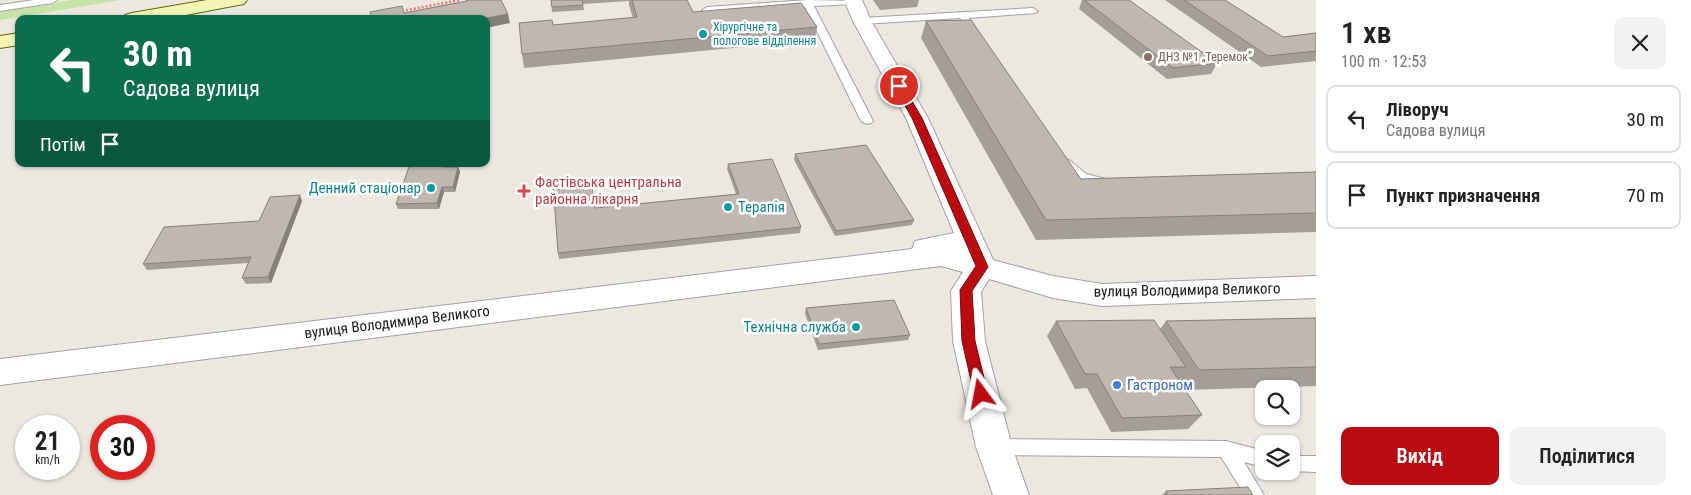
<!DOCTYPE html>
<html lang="uk">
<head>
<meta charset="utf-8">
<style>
  body { margin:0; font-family:"Roboto Condensed",sans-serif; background:#f2f2f2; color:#222; height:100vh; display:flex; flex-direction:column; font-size:19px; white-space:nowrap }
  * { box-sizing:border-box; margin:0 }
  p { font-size:16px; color:#767676 }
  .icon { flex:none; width:28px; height:28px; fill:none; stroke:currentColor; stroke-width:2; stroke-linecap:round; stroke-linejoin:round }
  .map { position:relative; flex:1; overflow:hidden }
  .sheet { display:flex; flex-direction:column; background:#fff; width:375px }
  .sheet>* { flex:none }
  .hud { position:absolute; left:15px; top:15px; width:475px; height:152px; border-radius:10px; box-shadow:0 1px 4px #0004; background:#0b6e4f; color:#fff; overflow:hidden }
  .fabs { position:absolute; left:1255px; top:380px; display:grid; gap:10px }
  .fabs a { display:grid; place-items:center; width:45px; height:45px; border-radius:10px; background:#fff; box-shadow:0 1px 4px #0004; font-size:25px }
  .speed { position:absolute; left:15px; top:415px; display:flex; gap:10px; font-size:25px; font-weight:700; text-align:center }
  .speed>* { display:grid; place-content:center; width:65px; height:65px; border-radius:50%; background:#fff; box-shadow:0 1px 4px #0004; line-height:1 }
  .speed small { font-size:12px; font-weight:400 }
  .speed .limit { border:8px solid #d22; background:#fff; color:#111 }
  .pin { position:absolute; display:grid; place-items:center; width:42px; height:42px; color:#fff; margin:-21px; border:2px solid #fff; border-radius:50%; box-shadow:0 1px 5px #0007 }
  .me { position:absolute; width:55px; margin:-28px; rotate:347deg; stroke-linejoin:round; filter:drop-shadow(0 0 4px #0008) }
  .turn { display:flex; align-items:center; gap:18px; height:105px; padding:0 25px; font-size:22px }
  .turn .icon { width:65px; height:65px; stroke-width:2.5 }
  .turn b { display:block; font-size:35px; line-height:42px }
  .then { display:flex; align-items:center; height:48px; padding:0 25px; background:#0003; gap:10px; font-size:19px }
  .round { display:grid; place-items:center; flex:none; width:52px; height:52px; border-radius:10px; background:#f2f2f2 }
  .headline { display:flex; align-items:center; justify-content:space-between; height:85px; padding:0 25px }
  h1 { font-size:30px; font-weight:600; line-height:38px }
  .cta { display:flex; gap:10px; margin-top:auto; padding:10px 25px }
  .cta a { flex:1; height:58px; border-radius:10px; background:#ba0b10; color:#fff; font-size:20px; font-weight:600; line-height:58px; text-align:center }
  .cta a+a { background:#f2f2f2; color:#222 }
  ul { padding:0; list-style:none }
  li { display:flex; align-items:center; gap:15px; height:68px; margin:0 10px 8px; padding:0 15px; border:2px solid #e0e0e0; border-radius:10px }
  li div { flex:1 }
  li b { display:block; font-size:19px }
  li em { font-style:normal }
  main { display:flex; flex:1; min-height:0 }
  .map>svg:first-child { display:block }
  .grass { fill:#c7e4a8 }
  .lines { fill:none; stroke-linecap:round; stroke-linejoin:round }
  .service-casing { stroke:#a2a2a2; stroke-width:2 }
  .minor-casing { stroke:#a2a2a2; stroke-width:2 }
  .secondary-casing { stroke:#61690a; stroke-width:2 }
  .path { stroke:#f1766c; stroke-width:2.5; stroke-dasharray:2 2; stroke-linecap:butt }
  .service { fill:#fff; fill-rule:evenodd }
  .minor { fill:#fff; fill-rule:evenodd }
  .secondary { fill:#f4f5b5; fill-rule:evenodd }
  .wall { fill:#a59d97 }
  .shaded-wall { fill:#86807b }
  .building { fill:#c0b7b0; stroke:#86807b }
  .route { fill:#ba0b10; stroke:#79070a }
  .culture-dot { fill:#0f9aa8; stroke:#fff; stroke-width:2 }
  .education-dot { fill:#8d6e63; stroke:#fff; stroke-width:2 }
  .health-dot { fill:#e0444e; stroke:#fff; stroke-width:2 }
  .shop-dot { fill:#3f7fe0; stroke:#fff; stroke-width:2 }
  .labels { text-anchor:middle; stroke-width:5; stroke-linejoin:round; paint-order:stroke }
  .far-culture-label { font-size:12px; fill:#0d838f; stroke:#fff; text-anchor:start }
  .far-education-label { font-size:12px; fill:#785e54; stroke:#fff; text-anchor:start }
  .health-label { font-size:15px; fill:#be3a42; stroke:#fff; text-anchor:start }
  .culture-label { font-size:15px; fill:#0d838f; stroke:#fff; text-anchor:end }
  .street-label { font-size:15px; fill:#1b1b1b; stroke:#fff }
  .shop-label { font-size:15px; fill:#366cbe; stroke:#fff; text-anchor:start }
</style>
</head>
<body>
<main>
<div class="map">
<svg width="1316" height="495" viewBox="0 0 1316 495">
  <rect width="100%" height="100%" fill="#ece8e0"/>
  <path class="grass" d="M 72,0 L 121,0 L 0,20 L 0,12 Z"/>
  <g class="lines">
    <g class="service-casing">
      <path id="service" d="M 34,0 L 57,0 L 52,3 L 0,11 L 0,5 Z
        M 808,0 L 858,1 L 853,4 L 814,6 L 873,121 L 871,123 L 867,124 L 861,121 L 805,7 L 707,13 L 702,10 L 707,7 Z
        M 1033,8 L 1038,11 L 1036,13 L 969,18 L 980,35 L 975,38 L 972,37 L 960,18 L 862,24 L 857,21 L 862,18 Z
        M 1065,159 L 1069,160 L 1086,174 L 1106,179 L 1108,182 L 1102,186 C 1084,184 1069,178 1059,163 Z
        M 994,439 L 1226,441 L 1264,451 L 1264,467 L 1244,462 L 1264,495 L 1245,495 L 1221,457 L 994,455 L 988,453 L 985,447 L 988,441 Z
        M 1291,456 L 1316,456 L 1316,472 L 1289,471 L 1291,471 Z"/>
    </g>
    <g class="minor-casing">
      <path id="minor" d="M 844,0 L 862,0 L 871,21 L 928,118 L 993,260 L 1053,276 L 1102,284 L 1316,276 L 1316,298 L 1102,306 L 1053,298 L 989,279 L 981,292 L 985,341 L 1012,447 L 1029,495 L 993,495 L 976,447 L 953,341 L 951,291 L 963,272 L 941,266 L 0,385 L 0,359 L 912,249 L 915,241 L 954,233 L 906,118 L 853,21 Z"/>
    </g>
    <g class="secondary-casing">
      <path id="secondary" d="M 207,0 L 247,0 L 244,4 L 238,5 L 165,19 L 123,19 L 125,15 L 132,13 Z
        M 19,33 L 19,45 L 0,48 L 0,36 Z"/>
    </g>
    <path class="path" d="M 402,11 L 460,0
      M 362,19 L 374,17"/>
    <use href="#service" class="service"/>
    <use href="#minor" class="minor"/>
    <use href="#secondary" class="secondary"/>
  </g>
  <path class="wall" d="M 551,0 L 687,0 L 693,12 L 817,27 L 815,40 L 524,68 L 522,54 L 553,25 L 633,18 L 629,5 L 629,1 L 583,4 L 584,10 L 552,12 Z
    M 873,0 L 919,0 L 917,7 L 880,10 Z
    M 1082,0 L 1129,0 L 1217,63 L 1211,74 L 1167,79 L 1079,9 Z
    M 1165,0 L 1225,0 L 1283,37 L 1316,33 L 1316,61 L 1261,67 Z
    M 926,21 L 1081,179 L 1316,172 L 1316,232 L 1036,240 L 921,38 Z
    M 795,154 L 914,220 L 912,225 L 835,236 L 794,160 Z
    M 410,164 L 446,164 L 445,167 L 458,167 L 460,172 L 455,192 L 444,192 L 439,209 L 398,209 L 396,204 Z
    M 728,164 L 801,227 L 800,233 L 559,259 L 558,253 L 595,208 L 736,194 L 727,169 Z
    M 302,201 L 271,283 L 246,284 L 242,278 L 248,263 L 147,270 L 143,264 L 259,221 Z
    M 806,308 L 910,335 L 908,340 L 818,350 L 805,314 Z
    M 1316,318 L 1316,386 L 1185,390 L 1202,415 L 1188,429 L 1111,432 L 1087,388 L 1075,389 L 1047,336 L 1056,321 L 1160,329 L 1166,321 Z
    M 1166,491 L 1253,495 L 1162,495 Z"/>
  <path class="shaded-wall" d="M 508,14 L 510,23 L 486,28 L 486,19 L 482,19 Z
    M 458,167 L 460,172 L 455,192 L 453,187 Z
    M 442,187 L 444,192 L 439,209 L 437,203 Z
    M 300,195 L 302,201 L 271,283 L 268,277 Z"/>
  <path class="building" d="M 466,0 L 501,0 L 508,14 L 482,19 L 372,19 L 370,12 L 402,6 L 404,13 L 467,1 Z
    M 551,0 L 582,0 L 583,5 L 552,7 Z
    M 632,0 L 687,0 L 693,12 L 801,3 L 817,27 L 522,54 L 519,23 L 552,20 L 553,25 L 637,17 Z
    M 1084,0 L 1129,0 L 1217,63 L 1173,68 Z
    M 1184,0 L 1225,0 L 1283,37 L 1316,33 L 1316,51 L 1268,56 Z
    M 971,20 L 1081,179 L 1316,172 L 1316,213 L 1046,220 L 926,21 Z
    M 866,145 L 914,220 L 836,231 L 795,154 Z
    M 772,159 L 801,227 L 558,253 L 553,183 L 591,180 L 595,208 L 739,194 L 728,164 Z
    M 410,164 L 443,164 L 442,167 L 458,167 L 453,187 L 442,187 L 437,203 L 396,204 Z
    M 300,195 L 268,277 L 242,278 L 251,257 L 143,264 L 164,227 L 259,221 L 270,197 Z
    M 894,300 L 910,335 L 819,344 L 806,308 Z
    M 1316,318 L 1316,367 L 1199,370 L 1166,321 Z
    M 1154,320 L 1186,367 L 1170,367 L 1202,415 L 1122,418 L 1097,374 L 1085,374 L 1056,321 Z
    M 1248,487 L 1253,495 L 1168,495 L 1166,491 Z"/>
  <path class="route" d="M 899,83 L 903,86 L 922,118 L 988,267 L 972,291 L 975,341 L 988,394 L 986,398 L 981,400 L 976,398 L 974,394 L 962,341 L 960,290 L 976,266 L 912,118 L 894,86 Z"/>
  <g class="culture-dot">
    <circle cx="703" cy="34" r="5"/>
    <circle cx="431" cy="188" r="5"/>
    <circle cx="728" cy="207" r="5"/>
    <circle cx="856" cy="327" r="5"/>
  </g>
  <circle class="education-dot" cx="1148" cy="57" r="5"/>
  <path class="health-dot" d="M521.5 183.5h5v5h5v5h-5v5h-5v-5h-5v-5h5z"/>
  <circle class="shop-dot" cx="1117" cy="385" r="5"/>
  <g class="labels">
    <g class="far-culture-label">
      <text x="713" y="31">Хірургічне та<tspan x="713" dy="14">пологове відділення</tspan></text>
    </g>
    <g class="far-education-label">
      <text x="1158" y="61">ДНЗ №1 „Теремок”</text>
    </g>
    <g class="health-label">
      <text x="535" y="187">Фастівська центральна<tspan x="535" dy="17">районна лікарня</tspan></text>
    </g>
    <g class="culture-label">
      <text x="421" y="193">Денний стаціонар</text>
      <text x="738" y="212" text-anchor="start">Терапія</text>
      <text x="846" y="332">Технічна служба</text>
    </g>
    <g class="street-label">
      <text transform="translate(1187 290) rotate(-1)" y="5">вулиця Володимира Великого</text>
      <text transform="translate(397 322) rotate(-7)" y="5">вулиця Володимира Великого</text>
    </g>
    <g class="shop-label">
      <text x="1127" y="390">Гастроном</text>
    </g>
  </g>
</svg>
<div class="fabs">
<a><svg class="icon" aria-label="search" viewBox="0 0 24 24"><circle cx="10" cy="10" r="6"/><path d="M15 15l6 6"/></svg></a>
<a><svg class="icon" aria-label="layers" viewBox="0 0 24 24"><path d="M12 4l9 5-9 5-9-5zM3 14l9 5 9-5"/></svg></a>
</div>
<div class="speed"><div>21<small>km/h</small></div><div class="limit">30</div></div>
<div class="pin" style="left:899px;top:86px;background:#d93025"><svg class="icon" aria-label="arrive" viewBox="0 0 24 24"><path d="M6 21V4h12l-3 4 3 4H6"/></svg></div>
<svg class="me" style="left:981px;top:394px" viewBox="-20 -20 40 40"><path d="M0-17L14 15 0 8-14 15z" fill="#ba0b10" stroke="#fff" stroke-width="4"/></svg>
<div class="hud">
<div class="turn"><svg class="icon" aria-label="left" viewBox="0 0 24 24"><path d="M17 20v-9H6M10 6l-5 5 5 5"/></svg><div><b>30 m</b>Садова вулиця</div></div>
<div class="then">Потім<svg class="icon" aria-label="arrive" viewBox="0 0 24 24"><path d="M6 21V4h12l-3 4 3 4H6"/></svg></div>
</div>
</div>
<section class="sheet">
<div class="headline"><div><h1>1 хв</h1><p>100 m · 12:53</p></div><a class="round"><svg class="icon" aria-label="close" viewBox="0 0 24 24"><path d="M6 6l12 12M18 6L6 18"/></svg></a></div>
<ul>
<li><svg class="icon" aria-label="left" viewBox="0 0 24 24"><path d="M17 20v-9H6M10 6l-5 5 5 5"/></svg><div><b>Ліворуч</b><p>Садова вулиця</p></div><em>30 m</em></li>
<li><svg class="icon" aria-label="arrive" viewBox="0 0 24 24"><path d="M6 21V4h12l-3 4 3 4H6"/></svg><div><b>Пункт призначення</b></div><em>70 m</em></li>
</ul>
<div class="cta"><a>Вихід</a><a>Поділитися</a></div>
</section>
</main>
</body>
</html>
